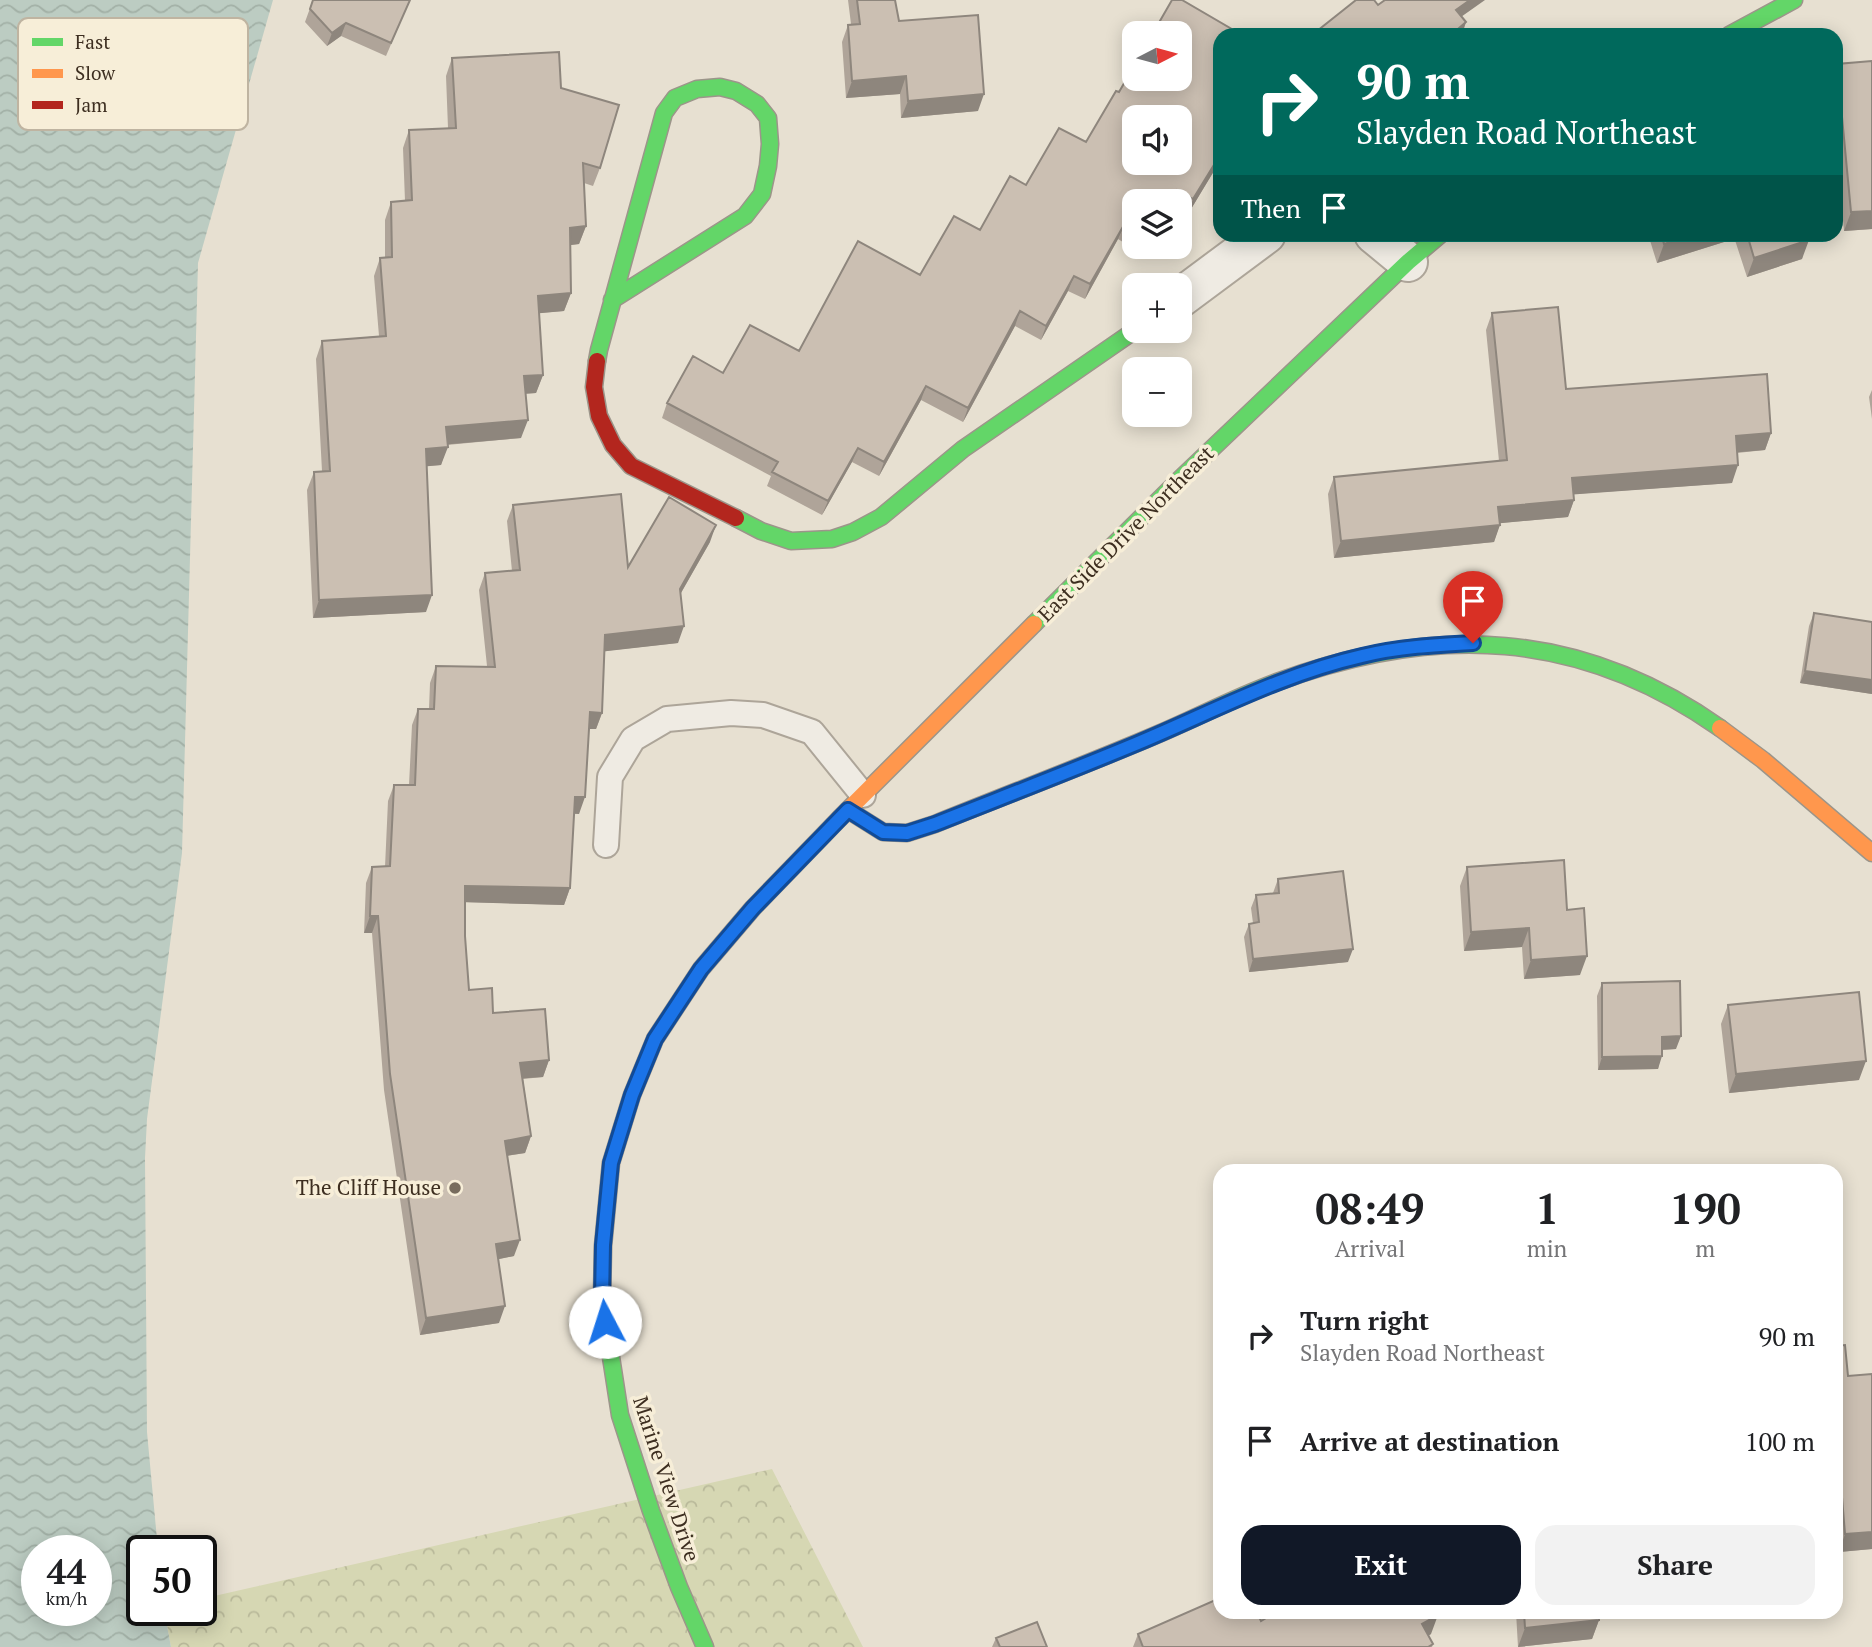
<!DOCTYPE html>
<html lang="en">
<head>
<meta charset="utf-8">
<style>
  body { margin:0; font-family:"PT Serif",serif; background:#f2f2f2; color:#202124; height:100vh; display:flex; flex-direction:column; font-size:26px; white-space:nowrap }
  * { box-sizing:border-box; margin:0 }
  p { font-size:23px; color:#757577 }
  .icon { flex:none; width:38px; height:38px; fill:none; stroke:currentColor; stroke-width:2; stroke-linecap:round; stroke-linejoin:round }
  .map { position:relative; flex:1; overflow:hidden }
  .side { position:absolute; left:1213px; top:1164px; width:630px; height:455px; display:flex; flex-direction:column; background:#fff; border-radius:21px; box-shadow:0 4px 18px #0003 }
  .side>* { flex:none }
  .guide { position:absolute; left:1213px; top:28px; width:630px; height:214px; border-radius:21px; box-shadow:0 4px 18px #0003; background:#00695c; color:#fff; overflow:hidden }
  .needle { width:46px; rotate:84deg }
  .buttons { position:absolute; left:1122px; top:21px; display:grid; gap:14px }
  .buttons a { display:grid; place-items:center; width:70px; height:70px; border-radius:14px; background:#fff; box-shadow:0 4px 18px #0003; font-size:35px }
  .speed { position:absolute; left:21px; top:1535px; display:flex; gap:14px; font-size:35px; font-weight:700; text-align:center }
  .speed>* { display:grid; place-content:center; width:91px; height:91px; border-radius:50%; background:#fff; box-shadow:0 4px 18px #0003; line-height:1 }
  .speed small { font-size:18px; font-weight:400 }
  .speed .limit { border:4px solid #111; border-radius:10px; background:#fff; color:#111 }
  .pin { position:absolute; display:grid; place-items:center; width:60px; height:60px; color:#fff; margin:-72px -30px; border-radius:50% 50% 50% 0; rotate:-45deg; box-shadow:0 0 7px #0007 }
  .pin .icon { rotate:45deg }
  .me { position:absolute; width:77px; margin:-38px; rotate:355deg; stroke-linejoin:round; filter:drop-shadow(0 0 5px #0008) }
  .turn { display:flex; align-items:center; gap:24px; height:147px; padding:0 28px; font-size:32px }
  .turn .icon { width:91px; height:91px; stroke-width:2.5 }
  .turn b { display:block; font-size:49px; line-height:60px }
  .then { display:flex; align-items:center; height:66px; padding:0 28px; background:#0003; gap:14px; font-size:26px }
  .eta { display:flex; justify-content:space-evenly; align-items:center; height:119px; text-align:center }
  .eta b { font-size:42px; font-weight:700; line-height:49px }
  .action { display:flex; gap:14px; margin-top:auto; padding:14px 28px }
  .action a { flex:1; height:80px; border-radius:21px; background:#111827; color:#fff; font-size:28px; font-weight:700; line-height:80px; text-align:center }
  .action a+a { background:#f2f2f2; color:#202124 }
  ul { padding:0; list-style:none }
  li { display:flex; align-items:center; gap:21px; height:105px; padding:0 28px }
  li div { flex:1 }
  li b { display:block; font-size:26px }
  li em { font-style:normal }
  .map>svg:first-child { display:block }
  .forest { fill:url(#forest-crowns) }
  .water { fill:url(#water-waves); fill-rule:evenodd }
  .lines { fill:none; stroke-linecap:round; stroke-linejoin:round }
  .lane-casing { stroke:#ada599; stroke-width:28 }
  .street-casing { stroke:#ada599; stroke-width:42 }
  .fast-casing { stroke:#9c958a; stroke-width:19 }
  .slow-casing { stroke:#9c958a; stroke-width:19 }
  .jam-casing { stroke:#9c958a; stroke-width:19 }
  .lane { stroke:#efebe3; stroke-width:24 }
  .street { stroke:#efebe3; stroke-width:38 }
  .fast { stroke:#63d668; stroke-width:16 }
  .slow { stroke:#ff974d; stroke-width:16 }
  .jam { stroke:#b3261e; stroke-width:16 }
  .wall { fill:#afa499 }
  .shaded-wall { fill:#8e867d }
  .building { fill:#cbbfb2; stroke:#8e867d; stroke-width:2; fill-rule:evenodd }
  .route-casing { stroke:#114b97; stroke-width:18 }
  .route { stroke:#1a73e8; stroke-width:12 }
  .poi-dot { fill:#786c5e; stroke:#f7eed8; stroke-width:2.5 }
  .labels { text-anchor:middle; stroke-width:7; stroke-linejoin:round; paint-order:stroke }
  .street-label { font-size:21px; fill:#3d2e20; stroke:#f7eed8 }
  .poi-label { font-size:21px; fill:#3d2e20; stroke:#f7eed8; text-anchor:end }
  .key { fill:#f7eed8; stroke:#bfb4a1; stroke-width:2 }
  .key-label { font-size:19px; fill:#3d2e20 }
</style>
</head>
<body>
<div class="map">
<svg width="1872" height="1647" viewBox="0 0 1872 1647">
  <defs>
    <pattern id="forest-crowns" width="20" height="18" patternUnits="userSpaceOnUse" patternTransform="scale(1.75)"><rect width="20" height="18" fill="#d6d7b3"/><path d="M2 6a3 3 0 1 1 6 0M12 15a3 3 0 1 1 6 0" fill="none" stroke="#b9b99a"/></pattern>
    <pattern id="water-waves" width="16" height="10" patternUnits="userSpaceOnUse" patternTransform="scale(1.75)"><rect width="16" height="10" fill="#bcccc2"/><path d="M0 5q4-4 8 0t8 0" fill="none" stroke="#a2b0a6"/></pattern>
  </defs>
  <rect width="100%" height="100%" fill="#e7e0d1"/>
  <path class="forest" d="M 772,1469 L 863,1647 L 171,1647 L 164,1610 L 201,1610 L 201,1599 Z"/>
  <path class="water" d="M 0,0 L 273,0 L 198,263 L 182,853 L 147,1119 L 145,1158 L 147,1432 L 158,1550 L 142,1550 L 142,1610 L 164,1610 L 171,1647 L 0,1647 ZM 96,1550 L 96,1610 L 37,1610 L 37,1550 Z"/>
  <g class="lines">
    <g class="lane-casing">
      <path id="lane" d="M 606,845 L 610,777 L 633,739 L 667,719 L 731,713 L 763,715 L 812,732 L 863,795"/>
    </g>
    <g class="street-casing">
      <path id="street" d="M 1374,234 L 1408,262
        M 1180,298 L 1266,234"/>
    </g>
    <g class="fast-casing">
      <path id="fast" d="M 1729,35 L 1794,0
        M 597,361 L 599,350 L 664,113 L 675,98 L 697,89 L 720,87 L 736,91 L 757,104 L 768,118 L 770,144 L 768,166 L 762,194 L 745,216 L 612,300
        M 736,518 L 761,531 L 791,541 L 832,539 L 853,532 L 881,517 L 963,449 L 1134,331
        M 1034,624 L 1178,481 L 1408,262 L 1441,234
        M 848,810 L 883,832 L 907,833 L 935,824 C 1009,794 1083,766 1156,735 C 1196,718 1236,697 1277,682 C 1436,624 1579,629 1720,728
        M 705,1647 L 679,1587 L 651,1511 L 620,1415 L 602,1299 L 603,1246 L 611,1163 L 632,1095 L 655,1039 L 701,969 L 753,908 L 840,818"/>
    </g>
    <g class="slow-casing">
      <path id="slow" d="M 1720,728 L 1763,760 L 1872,853
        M 840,818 L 1034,624"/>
    </g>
    <g class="jam-casing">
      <path id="jam" d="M 597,361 L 594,387 L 599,416 L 613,445 L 631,466 L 736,518"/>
    </g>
    <use href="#lane" class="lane"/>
    <use href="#street" class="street"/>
    <use href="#fast" class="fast"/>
    <use href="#slow" class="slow"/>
    <use href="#jam" class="jam"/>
  </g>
  <path class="wall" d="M 313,0 L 410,0 L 386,56 L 341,36 L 327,46 L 305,22 Z
    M 848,0 L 895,0 L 899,21 L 978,111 L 901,118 L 900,94 L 846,98 L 842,42 L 848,25 L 851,24 Z
    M 1220,35 L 1220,161 L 1188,214 L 1180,209 L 1180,201 L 1134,201 L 1134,247 L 1146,247 L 1142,254 L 1118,239 L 1085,299 L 1068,291 L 1041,340 L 1015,326 L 963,422 L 921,400 L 879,476 L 852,462 L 822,515 L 767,486 L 771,476 L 662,418 L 667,403 L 723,373 L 799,351 L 920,275 L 980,230 L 1026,185 L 1086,142 L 1119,92 Z
    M 452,58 L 561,88 L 600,168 L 593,186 L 584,183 L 586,226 L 579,244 L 570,245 L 571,293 L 564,311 L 539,313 L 543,375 L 536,393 L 525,394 L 521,438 L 447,445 L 441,465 L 427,466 L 426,612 L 313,618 L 307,490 L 314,472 L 322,471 L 316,359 L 322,341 L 379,336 L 374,276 L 380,258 L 385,258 L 385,220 L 391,202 L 405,201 L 403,148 L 409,130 L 448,128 L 446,76 Z
    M 1837,64 L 1872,229 L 1844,231 L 1836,144 L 1836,67 Z
    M 1648,234 L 1727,234 L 1724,242 L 1657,263 Z
    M 1733,234 L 1807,234 L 1802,259 L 1747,277 Z
    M 1492,313 L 1566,389 L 1771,433 L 1765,450 L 1737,453 L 1732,483 L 1574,494 L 1574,500 L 1568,517 L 1500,523 L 1494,542 L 1334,558 L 1328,494 L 1334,477 L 1499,461 L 1486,330 Z
    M 1872,390 L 1872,419 L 1869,397 Z
    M 513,505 L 628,567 L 710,542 L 681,593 L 678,643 L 604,651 L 602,713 L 596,729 L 589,729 L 579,814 L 574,814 L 570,888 L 564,905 L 465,902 L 465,936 L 469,990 L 493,1013 L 549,1060 L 543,1077 L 523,1079 L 531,1136 L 525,1153 L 507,1156 L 514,1256 L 498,1259 L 499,1323 L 420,1335 L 384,1090 L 372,933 L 364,933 L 366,883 L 372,867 L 385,867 L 388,801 L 394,785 L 409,785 L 412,725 L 418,709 L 429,709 L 430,683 L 436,666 L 487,666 L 479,590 L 485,573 L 512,571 L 507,521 Z
    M 1814,613 L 1872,622 L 1872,694 L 1800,683 L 1809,626 Z
    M 1467,867 L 1567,910 L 1580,975 L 1524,979 L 1522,947 L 1464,951 L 1460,886 Z
    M 1278,879 L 1348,962 L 1249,972 L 1244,937 L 1249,924 L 1253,923 L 1251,908 L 1256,895 L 1273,893 Z
    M 1602,983 L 1676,1049 L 1662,1050 L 1658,1069 L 1598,1070 L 1597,996 Z
    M 1728,1005 L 1859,1080 L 1729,1093 L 1721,1024 Z
    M 1836,1346 L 1848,1376 L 1872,1374 L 1872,1549 L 1839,1552 L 1836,1522 Z
    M 1492,1612 L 1599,1612 L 1599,1620 L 1592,1639 L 1518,1647 L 1516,1612 L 1493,1614 Z
    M 1261,1621 L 1431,1634 L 1428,1636 L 1433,1644 L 1432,1647 L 1133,1647 L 1138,1634 Z
    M 996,1638 L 1047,1647 L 992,1647 Z"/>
  <path class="shaded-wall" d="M 1470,0 L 1485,0 L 1451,24 L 1456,10 Z
    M 1466,22 L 1462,35 L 1451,35 Z
    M 346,23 L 341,36 L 327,46 L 332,33 Z
    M 906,76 L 900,94 L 846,98 L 852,81 Z
    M 984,94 L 978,111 L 901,118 L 908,101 Z
    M 1220,155 L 1220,161 L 1188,214 L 1193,199 Z
    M 1872,211 L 1872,229 L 1844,231 L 1851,212 Z
    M 1124,225 L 1118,239 L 1085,299 L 1090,284 Z
    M 586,226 L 579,244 L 563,246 L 570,228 Z
    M 1695,234 L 1727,234 L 1724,242 L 1657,263 L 1664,244 Z
    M 1809,240 L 1802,259 L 1747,277 L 1754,258 Z
    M 1074,276 L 1068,291 L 1041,340 L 1046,326 Z
    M 571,293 L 564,311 L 531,314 L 538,296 Z
    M 1020,311 L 1015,326 L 963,422 L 968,408 Z
    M 543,375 L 536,393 L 517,394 L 524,376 Z
    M 926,386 L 921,400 L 879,476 L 884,462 Z
    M 528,420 L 521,438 L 440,445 L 446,427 Z
    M 1771,433 L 1765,450 L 1729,453 L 1736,436 Z
    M 448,447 L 441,465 L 419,467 L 426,449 Z
    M 858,448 L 852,462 L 822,515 L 828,501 Z
    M 1738,465 L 1732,483 L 1566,495 L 1572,478 Z
    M 1574,500 L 1568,517 L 1492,524 L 1498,507 Z
    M 716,525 L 710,542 L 674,605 L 680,589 Z
    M 1500,525 L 1494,542 L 1334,558 L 1341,541 Z
    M 432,595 L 426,612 L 313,618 L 319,600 Z
    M 684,626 L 678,643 L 599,652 L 605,635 Z
    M 1805,671 L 1872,680 L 1872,694 L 1800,683 Z
    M 590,712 L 602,713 L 596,729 L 584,729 Z
    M 575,797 L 585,797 L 579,814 L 569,813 Z
    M 465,886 L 570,888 L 564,905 L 459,902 Z
    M 370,916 L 378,916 L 372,933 L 364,933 Z
    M 1529,928 L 1522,947 L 1464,951 L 1471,932 Z
    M 1353,949 L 1348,962 L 1249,972 L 1253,959 Z
    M 1587,956 L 1580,975 L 1524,979 L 1531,960 Z
    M 1681,1036 L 1676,1049 L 1657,1050 L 1662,1037 Z
    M 1662,1056 L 1658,1069 L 1598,1070 L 1602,1057 Z
    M 549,1060 L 543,1077 L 514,1079 L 520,1063 Z
    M 1866,1061 L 1859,1080 L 1729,1093 L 1736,1074 Z
    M 531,1136 L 525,1153 L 499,1157 L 505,1141 Z
    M 520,1240 L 514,1256 L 490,1261 L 496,1244 Z
    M 505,1306 L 499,1323 L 420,1335 L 426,1318 Z
    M 1841,1485 L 1836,1499 L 1836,1486 Z
    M 1872,1532 L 1872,1549 L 1839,1552 L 1845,1534 Z
    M 1493,1612 L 1516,1612 L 1493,1614 Z
    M 1438,1615 L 1431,1634 L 1415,1643 L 1422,1624 Z
    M 1599,1620 L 1592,1639 L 1518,1647 L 1525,1628 Z"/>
  <path class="building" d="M 313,0 L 410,0 L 391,43 L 346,23 L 332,33 L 310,9 Z
    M 857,0 L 895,0 L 899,21 L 978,15 L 984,94 L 908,101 L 906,76 L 852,81 L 848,25 L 860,24 Z
    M 1172,0 L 1182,0 L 1242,35 L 1220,35 L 1220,155 L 1193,199 L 1177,190 L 1170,201 L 1134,201 L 1134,231 L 1124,225 L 1090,284 L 1074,276 L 1046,326 L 1020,311 L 968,408 L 926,386 L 884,462 L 858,448 L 828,501 L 772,472 L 778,462 L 667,403 L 693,356 L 723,373 L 750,325 L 799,351 L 858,241 L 920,275 L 954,216 L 980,230 L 1010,176 L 1026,185 L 1059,128 L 1086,142 L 1116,91 L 1119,92 L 1134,66 L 1134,79 L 1180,79 L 1180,33 L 1153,33 ZM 1134,117 L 1180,117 L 1180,163 L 1134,163 Z
    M 1356,0 L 1374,0 L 1378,5 L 1385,0 L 1470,0 L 1456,10 L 1466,22 L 1451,35 L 1312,35 Z
    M 559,52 L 561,88 L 619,105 L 600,168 L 583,163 L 586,226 L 570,228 L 571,293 L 538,296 L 543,375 L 524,376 L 528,420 L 446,427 L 448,447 L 426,449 L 432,595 L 319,600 L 314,472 L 330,471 L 322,341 L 386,336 L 380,258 L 392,257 L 391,202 L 412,200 L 409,130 L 456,128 L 452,58 Z
    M 1872,61 L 1872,211 L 1851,212 L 1837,64 Z
    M 1661,234 L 1695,234 L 1664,244 Z
    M 1747,234 L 1807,234 L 1809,240 L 1754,258 Z
    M 1558,307 L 1566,389 L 1767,374 L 1771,433 L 1736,436 L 1738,465 L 1572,478 L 1574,500 L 1498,507 L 1500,525 L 1341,541 L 1334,477 L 1507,460 L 1492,313 Z
    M 621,494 L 628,567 L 669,497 L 716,525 L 680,589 L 684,626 L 605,635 L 602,713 L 590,712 L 585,797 L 575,797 L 570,888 L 465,886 L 465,936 L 469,990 L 492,988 L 493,1013 L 545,1009 L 549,1060 L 520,1063 L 531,1136 L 505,1141 L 520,1240 L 496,1244 L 505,1306 L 426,1318 L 390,1074 L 378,916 L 370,916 L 372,867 L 390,866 L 394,785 L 415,785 L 418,709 L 434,709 L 436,666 L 495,667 L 485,573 L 520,570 L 513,505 Z
    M 1814,613 L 1872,622 L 1872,680 L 1805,671 Z
    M 1564,860 L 1567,910 L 1584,908 L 1587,956 L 1531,960 L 1529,928 L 1471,932 L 1467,867 Z
    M 1343,871 L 1353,949 L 1253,959 L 1249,924 L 1259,922 L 1256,895 L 1279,893 L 1278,879 Z
    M 1680,981 L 1681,1036 L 1662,1037 L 1662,1056 L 1602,1057 L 1602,983 Z
    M 1859,992 L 1866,1061 L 1736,1074 L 1728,1005 Z
    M 1845,1345 L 1848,1376 L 1872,1374 L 1872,1532 L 1845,1534 L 1841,1485 L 1836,1486 L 1836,1346 Z
    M 1220,1598 L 1220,1612 L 1257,1612 L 1261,1621 L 1276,1612 L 1436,1612 L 1438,1615 L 1422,1624 L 1433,1644 L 1428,1647 L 1143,1647 L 1138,1634 Z
    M 1524,1612 L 1599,1612 L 1599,1620 L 1525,1628 Z
    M 1037,1622 L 1047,1647 L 1000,1647 L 996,1638 Z"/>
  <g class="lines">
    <g class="route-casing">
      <path id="route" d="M 605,1322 L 602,1299 L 603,1245 L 611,1163 L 632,1095 L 655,1039 L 701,969 L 753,908 L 848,810 L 883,832 L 907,833 L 935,824 C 1003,797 1071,771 1138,743 C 1212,712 1283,674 1362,656 C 1398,647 1435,645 1473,643"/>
    </g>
    <use href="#route" class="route"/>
  </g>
  <circle class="poi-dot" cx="455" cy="1188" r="7"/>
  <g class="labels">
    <g class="street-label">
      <text transform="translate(1126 534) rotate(-45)" y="7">East Side Drive Northeast</text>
      <text transform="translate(666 1479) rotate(72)" y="7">Marine View Drive</text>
    </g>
    <g class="poi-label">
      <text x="441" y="1195">The Cliff House</text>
    </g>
  </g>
  <rect x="18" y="18" width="230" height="112" rx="10" class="key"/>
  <rect x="32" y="38" width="31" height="8" fill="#63d668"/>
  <rect x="32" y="69" width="31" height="9" fill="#ff974d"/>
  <rect x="32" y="101" width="31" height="8" fill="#b3261e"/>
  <g class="key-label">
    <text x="75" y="49">Fast</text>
    <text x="75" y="80">Slow</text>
    <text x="75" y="112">Jam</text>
  </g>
</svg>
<div class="buttons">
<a><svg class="needle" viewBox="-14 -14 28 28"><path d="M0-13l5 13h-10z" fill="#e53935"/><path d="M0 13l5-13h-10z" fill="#757577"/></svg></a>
<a><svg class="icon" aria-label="sound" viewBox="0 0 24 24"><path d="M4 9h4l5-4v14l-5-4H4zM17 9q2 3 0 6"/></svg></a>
<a><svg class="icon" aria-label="layers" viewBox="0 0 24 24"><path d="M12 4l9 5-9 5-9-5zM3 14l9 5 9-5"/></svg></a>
<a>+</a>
<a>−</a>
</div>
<div class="speed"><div>44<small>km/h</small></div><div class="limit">50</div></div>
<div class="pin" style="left:1473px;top:643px;background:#d93025"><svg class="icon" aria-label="arrive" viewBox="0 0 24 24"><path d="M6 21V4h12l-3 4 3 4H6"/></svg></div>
<svg class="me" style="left:605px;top:1322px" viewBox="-20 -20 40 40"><circle r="19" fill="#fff"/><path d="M0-13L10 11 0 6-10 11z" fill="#1a73e8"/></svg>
<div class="guide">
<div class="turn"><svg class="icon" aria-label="right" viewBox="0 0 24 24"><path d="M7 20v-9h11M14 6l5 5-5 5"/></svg><div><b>90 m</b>Slayden Road Northeast</div></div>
<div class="then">Then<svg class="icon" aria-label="arrive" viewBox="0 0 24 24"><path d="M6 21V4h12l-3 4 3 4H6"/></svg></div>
</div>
<section class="side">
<div class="eta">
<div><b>08:49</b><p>Arrival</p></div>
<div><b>1</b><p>min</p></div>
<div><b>190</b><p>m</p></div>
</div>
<ul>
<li><svg class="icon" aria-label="right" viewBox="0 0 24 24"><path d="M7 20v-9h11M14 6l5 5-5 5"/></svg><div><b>Turn right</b><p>Slayden Road Northeast</p></div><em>90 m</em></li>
<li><svg class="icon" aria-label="arrive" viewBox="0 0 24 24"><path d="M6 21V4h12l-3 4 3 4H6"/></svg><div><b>Arrive at destination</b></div><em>100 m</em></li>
</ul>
<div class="action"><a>Exit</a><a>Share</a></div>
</section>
</div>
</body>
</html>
